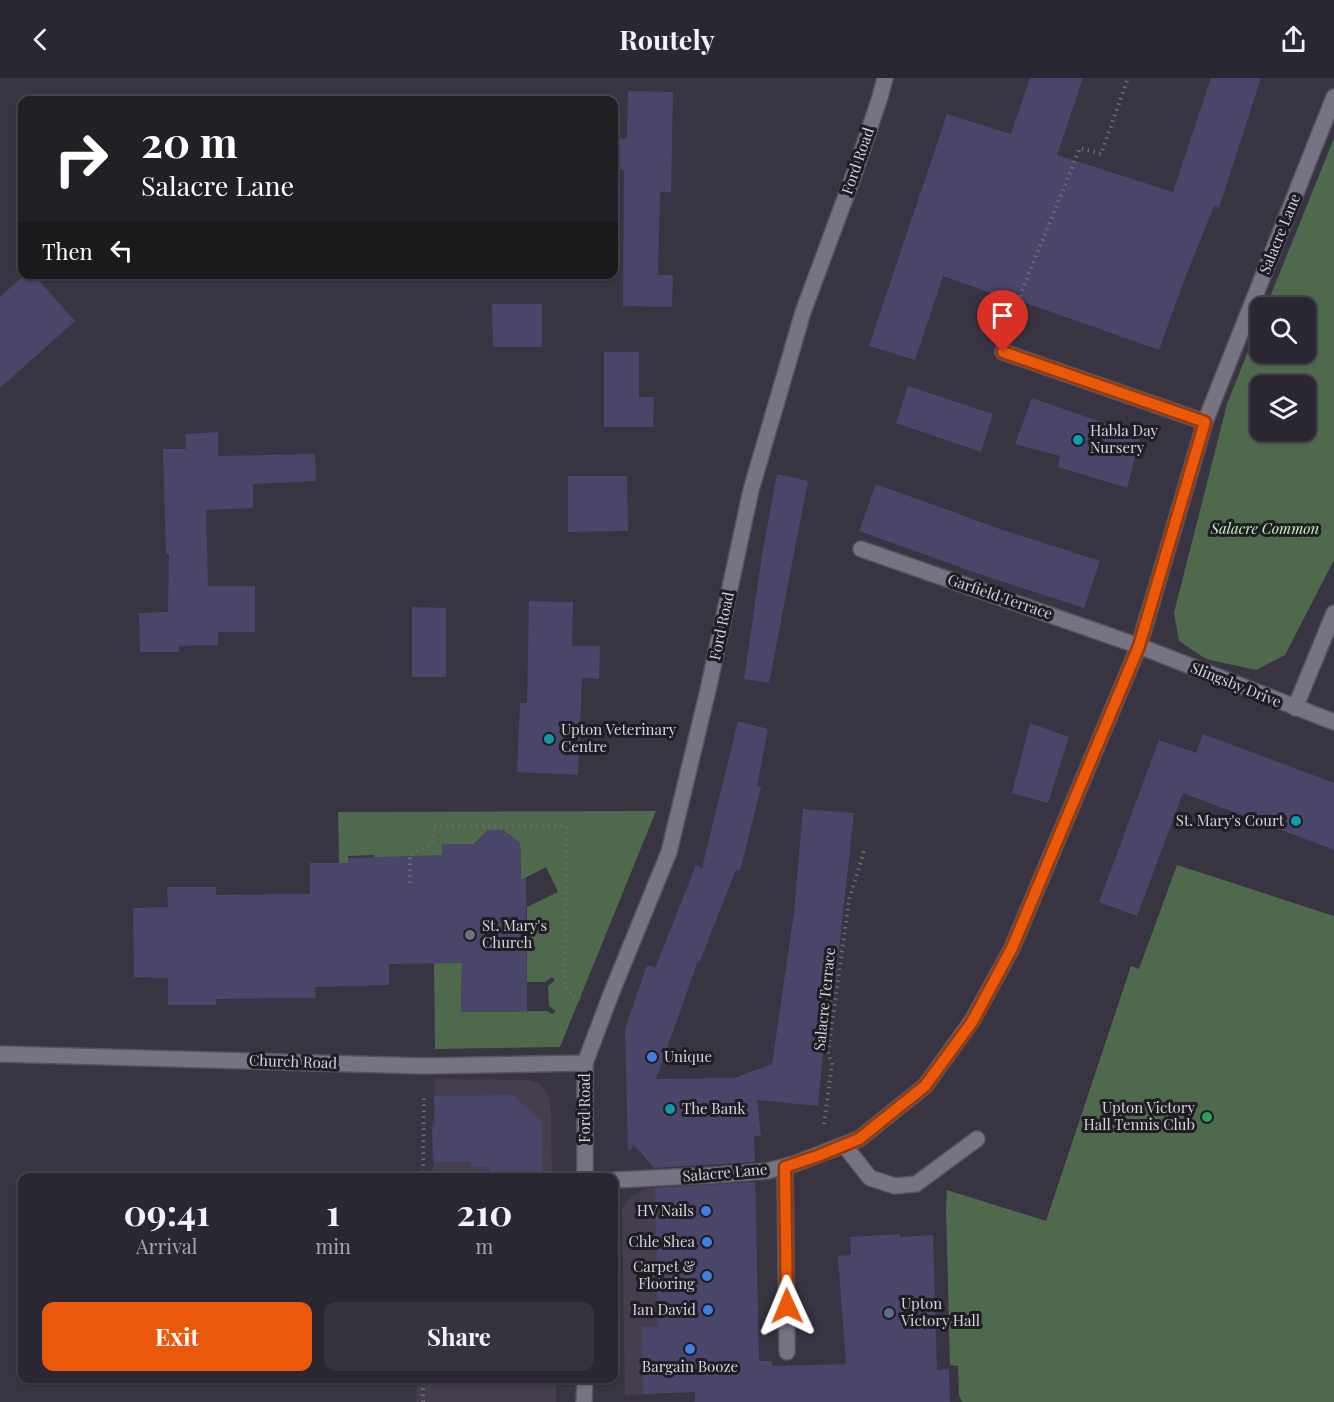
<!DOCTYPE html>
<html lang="en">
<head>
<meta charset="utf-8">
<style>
  body { margin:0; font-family:"Playfair Display",serif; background:#36333e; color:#f1f3f6; height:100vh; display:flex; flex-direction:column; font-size:22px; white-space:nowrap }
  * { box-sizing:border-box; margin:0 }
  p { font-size:20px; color:#a5a5ac }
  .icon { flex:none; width:33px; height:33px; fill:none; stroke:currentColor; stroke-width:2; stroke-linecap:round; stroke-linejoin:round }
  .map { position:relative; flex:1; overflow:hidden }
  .drawer { position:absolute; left:18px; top:1095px; width:600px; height:210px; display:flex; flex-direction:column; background:#2a2732; border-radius:12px; box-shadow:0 2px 4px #0004,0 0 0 2px #46444d }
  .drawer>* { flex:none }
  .guide { position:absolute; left:18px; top:18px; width:600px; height:183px; border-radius:12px; box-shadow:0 2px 4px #0004,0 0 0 2px #46444d; background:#202124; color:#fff; overflow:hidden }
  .tools { position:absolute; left:1250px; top:219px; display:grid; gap:12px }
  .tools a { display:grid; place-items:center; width:66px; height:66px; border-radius:12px; background:#2a2732; box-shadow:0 2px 4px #0004,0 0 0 2px #46444d; font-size:30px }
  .pin { position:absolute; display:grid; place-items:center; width:51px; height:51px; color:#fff; margin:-62px -26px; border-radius:50% 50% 50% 0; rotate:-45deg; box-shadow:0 0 6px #0007 }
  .pin .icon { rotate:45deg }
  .me { position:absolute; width:66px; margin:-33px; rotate:359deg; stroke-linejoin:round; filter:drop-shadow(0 0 4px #0008) }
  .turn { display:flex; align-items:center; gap:21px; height:126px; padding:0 24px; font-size:27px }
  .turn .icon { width:78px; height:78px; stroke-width:2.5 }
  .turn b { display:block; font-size:42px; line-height:51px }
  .then { display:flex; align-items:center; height:57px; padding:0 24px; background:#0003; gap:12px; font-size:22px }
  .eta { display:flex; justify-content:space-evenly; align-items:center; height:102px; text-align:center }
  .eta b { font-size:36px; font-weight:700; line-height:42px }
  .button { display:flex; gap:12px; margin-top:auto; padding:12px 24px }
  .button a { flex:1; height:69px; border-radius:12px; background:#ea580c; color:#fff; font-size:24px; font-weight:700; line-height:69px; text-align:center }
  .button a+a { background:#36333e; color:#f1f3f6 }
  header { display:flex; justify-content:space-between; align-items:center; height:78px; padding:0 24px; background:#2a2732; font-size:27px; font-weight:700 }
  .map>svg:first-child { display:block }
  .commercial { fill:#443e4f }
  .green { fill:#4f694c; fill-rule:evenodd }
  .building { fill:#49466a }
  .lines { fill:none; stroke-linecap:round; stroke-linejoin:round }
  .minor-casing { stroke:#55535e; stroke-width:18 }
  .path { stroke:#6c6975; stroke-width:4; stroke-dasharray:1.5 4.5; stroke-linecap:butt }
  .minor { stroke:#767382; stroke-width:15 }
  .route-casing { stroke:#983908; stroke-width:15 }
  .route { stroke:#ea580c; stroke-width:10 }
  .culture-dot { fill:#0f9aa8; stroke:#1f1d23; stroke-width:2 }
  .worship-dot { fill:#6b7280; stroke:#1f1d23; stroke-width:2 }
  .shop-dot { fill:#3f7fe0; stroke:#1f1d23; stroke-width:2 }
  .leisure-dot { fill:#2e9e5b; stroke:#1f1d23; stroke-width:2 }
  .service-dot { fill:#5c6f8a; stroke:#1f1d23; stroke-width:2 }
  .labels { text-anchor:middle; stroke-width:6; stroke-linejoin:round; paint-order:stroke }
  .street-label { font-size:15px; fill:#d4d2db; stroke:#1f1d23 }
  .poi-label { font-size:15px; fill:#d4d2db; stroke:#1f1d23; text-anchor:start }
  .park-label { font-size:15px; font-style:italic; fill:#c3f4bd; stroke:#1f1d23 }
</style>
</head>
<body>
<header><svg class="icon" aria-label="back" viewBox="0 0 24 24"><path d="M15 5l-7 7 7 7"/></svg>Routely<svg class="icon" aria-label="share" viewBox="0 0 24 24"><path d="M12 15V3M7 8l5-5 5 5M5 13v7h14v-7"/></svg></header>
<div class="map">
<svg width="1334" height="1324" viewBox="0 0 1334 1324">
  <rect width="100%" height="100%" fill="#383442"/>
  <path class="commercial" d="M 435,1001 L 527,1002 L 539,1005 L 548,1016 L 551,1033 L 552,1099 L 433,1100 L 432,1049 L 435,1029 Z
    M 746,1105 L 756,1114 L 758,1258 L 695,1314 L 625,1317 L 622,1130 L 632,1118 L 648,1110 Z
    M 432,1301 L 556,1301 L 556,1324 L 416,1324 L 417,1302 L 432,1307 Z"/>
  <path class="green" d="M 1334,60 L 1334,482 L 1285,577 L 1256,592 L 1206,581 L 1179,563 L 1174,535 L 1227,326 L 1260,243 L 1260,274 L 1305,274 L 1305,230 L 1266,229 ZM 1260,308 L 1305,308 L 1305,352 L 1260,352 Z
    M 656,733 L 560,969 L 435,971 L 434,885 L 462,885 L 461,934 L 547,933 L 552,936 L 556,933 L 549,928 L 548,908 L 555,902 L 552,899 L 545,904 L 527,904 L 527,829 L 558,814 L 546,789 L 521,802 L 520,765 L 503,752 L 488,752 L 472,768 L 442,767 L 442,777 L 375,785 L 374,777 L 348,778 L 348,785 L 339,785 L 338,734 Z
    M 1177,787 L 1334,838 L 1334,1324 L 962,1324 L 959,1317 L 958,1288 L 950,1287 L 946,1131 L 947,1112 L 1046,1143 L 1131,888 L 1139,891 Z"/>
  <path class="building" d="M 1030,0 L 1083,0 L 1057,77 L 1173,114 L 1211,0 L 1261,0 L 1219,130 L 1214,128 L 1185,200 L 1159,272 L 1003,217 L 1002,219 L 943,198 L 915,282 L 869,268 L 947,36 L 1011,56 Z
    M 628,13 L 673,14 L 671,114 L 660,114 L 658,197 L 673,197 L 672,229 L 623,228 L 624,92 L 614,92 L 614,60 L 627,61 Z
    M 25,196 L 33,196 L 75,243 L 0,310 L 0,219 Z
    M 492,226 L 542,226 L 542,269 L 493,269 Z
    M 604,274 L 639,274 L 639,319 L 654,319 L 653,349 L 604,349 Z
    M 908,308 L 993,336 L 981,374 L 896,345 Z
    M 1032,320 L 1141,358 L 1127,410 L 1058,389 L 1060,378 L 1015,366 Z
    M 218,354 L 218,378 L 315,376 L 316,403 L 253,406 L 253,430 L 206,432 L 208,508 L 255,508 L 255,554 L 218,554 L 218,567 L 179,568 L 179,574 L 140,574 L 139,535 L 168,534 L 169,476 L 166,476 L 163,371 L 186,371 L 185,356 Z
    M 777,396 L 808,403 L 769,605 L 744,601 L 762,477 Z
    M 568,398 L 627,398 L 628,453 L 568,454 Z
    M 876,406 L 1000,451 L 1100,483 L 1084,530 L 982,497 L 859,453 Z
    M 529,523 L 573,524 L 572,568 L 600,568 L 599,601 L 582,600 L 578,697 L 517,694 L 520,625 L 527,625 Z
    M 412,529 L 446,530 L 446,599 L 412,599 Z
    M 738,643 L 768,651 L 757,708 L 761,709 L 740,793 L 736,792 L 700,883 L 698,883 L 656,1001 L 735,1000 L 772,986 L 794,835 L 803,731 L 854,735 L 836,898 L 826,964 L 824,964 L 818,1028 L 757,1022 L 761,1058 L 754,1058 L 755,1084 L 654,1090 L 633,1066 L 631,1072 L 628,1072 L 625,951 L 647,887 L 655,890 L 696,787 L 702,790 Z
    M 1030,645 L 1069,659 L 1048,725 L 1012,715 Z
    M 1203,656 L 1334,705 L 1334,772 L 1183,715 L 1137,838 L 1099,824 L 1159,662 L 1196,675 Z
    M 488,752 L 503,752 L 520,765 L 521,802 L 526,799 L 527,933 L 461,934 L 462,885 L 389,886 L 389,907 L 315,909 L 316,920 L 216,921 L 216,927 L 168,927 L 168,900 L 134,899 L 133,830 L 168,829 L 167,809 L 216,809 L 216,817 L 310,816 L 310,785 L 348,785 L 348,780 L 442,777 L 442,766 L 475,766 Z
    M 513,1017 L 542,1044 L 542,1100 L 490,1100 L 489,1089 L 471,1089 L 471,1084 L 434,1084 L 432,1049 L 435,1048 L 434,1018 Z
    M 755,1104 L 759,1283 L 772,1283 L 772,1288 L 846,1286 L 838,1178 L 851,1177 L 850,1159 L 900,1156 L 900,1159 L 933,1157 L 937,1292 L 949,1291 L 950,1324 L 695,1324 L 695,1314 L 643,1316 L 642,1249 L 658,1249 L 655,1110 Z"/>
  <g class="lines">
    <g class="minor-casing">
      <path id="minor" d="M 1003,274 L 1205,344
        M 861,471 L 1139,568 L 1334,644
        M 1295,630 L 1334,535
        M 0,976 L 424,988 L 585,985
        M 844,1067 L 870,1100 L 895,1108 L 916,1106 L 977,1061
        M 785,1089 L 787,1274
        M 585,1100 L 585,985 L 611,916 L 669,774 L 708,612 L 751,412 L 803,234 L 856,91 L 880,19 L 885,0
        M 614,1102 L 714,1097 L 767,1093 L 794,1086 L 859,1061 L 925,1008 L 972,943 L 1012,870 L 1139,568 L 1205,344 L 1334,19
        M 584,1324 L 585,1300"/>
    </g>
    <path class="path" d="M 1011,247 L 1025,205 L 1080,70 L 1101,76 L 1128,0
      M 410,805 L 410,777 L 432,766 L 433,748 L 566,748 L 565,909 L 573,919 L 580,921
      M 824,1046 L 832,986 L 828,975 L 849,822 L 865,770
      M 423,1100 L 424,1016
      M 423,1324 L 423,1300"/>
    <use href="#minor" class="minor"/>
  </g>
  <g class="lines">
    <g class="route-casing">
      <path id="route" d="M 787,1228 L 785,1089 L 820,1077 L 859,1061 L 925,1008 L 972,944 L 1012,870 L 1139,568 L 1205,344 L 1003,274"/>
    </g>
    <use href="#route" class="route"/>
  </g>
  <g class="culture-dot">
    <circle cx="1078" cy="362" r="6"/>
    <circle cx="549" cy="661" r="6"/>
    <circle cx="1296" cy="743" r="6"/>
    <circle cx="670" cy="1031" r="6"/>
  </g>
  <circle class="worship-dot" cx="470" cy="857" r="6"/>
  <g class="shop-dot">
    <circle cx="652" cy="979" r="6"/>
    <circle cx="706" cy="1133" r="6"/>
    <circle cx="707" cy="1164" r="6"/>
    <circle cx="707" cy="1198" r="6"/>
    <circle cx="708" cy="1232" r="6"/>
    <circle cx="690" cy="1271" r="6"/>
  </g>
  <circle class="leisure-dot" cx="1207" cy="1039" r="6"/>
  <circle class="service-dot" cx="889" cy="1235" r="6"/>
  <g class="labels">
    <g class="street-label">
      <text transform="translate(858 83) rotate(-71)" y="5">Ford Road</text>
      <text transform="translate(1280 156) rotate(-68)" y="5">Salacre Lane</text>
      <text transform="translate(1000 519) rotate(19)" y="5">Garfield Terrace</text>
      <text transform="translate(722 548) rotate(-78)" y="5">Ford Road</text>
      <text transform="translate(1236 607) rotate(22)" y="5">Slingsby Drive</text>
      <text transform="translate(825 921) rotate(-84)" y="5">Salacre Terrace</text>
      <text transform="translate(293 984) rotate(2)" y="5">Church Road</text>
      <text transform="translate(585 1030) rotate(-90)" y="5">Ford Road</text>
      <text transform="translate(725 1095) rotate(-5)" y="5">Salacre Lane</text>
    </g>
    <g class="poi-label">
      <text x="1090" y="358">Habla Day<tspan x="1090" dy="17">Nursery</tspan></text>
      <text x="561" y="657">Upton Veterinary<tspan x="561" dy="17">Centre</tspan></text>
      <text x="1284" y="748" text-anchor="end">St. Mary's Court</text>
      <text x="482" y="853">St. Mary's<tspan x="482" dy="17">Church</tspan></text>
      <text x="664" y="984">Unique</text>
      <text x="1195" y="1035" text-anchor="end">Upton Victory<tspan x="1195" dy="17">Hall Tennis Club</tspan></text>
      <text x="682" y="1036">The Bank</text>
      <text x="694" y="1138" text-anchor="end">HV Nails</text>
      <text x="695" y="1169" text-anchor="end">Chle Shea</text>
      <text x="695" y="1194" text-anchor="end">Carpet &amp;<tspan x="695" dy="17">Flooring</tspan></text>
      <text x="901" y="1231">Upton<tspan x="901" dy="17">Victory Hall</tspan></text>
      <text x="696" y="1237" text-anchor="end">Ian David</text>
      <text x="690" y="1294" text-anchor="middle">Bargain Booze</text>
    </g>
    <g class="park-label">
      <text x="1265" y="456">Salacre Common</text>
    </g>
  </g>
</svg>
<div class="tools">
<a><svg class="icon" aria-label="search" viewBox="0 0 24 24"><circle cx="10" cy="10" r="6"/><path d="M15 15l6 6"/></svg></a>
<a><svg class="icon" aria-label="layers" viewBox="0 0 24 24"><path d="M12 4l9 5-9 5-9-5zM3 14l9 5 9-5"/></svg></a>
</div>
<div class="pin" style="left:1003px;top:274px;background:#d93025"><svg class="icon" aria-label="arrive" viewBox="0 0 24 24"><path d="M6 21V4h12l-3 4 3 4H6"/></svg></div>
<svg class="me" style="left:787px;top:1228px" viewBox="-20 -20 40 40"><path d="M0-17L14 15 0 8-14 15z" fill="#ea580c" stroke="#fff" stroke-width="4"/></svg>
<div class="guide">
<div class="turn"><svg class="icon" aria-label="right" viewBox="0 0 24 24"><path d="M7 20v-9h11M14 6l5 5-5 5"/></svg><div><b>20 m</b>Salacre Lane</div></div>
<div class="then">Then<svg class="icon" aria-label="left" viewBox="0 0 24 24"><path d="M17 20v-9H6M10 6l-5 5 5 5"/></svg></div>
</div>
<section class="drawer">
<div class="eta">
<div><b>09:41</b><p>Arrival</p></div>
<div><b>1</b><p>min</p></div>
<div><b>210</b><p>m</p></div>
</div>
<div class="button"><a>Exit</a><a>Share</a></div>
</section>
</div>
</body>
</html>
